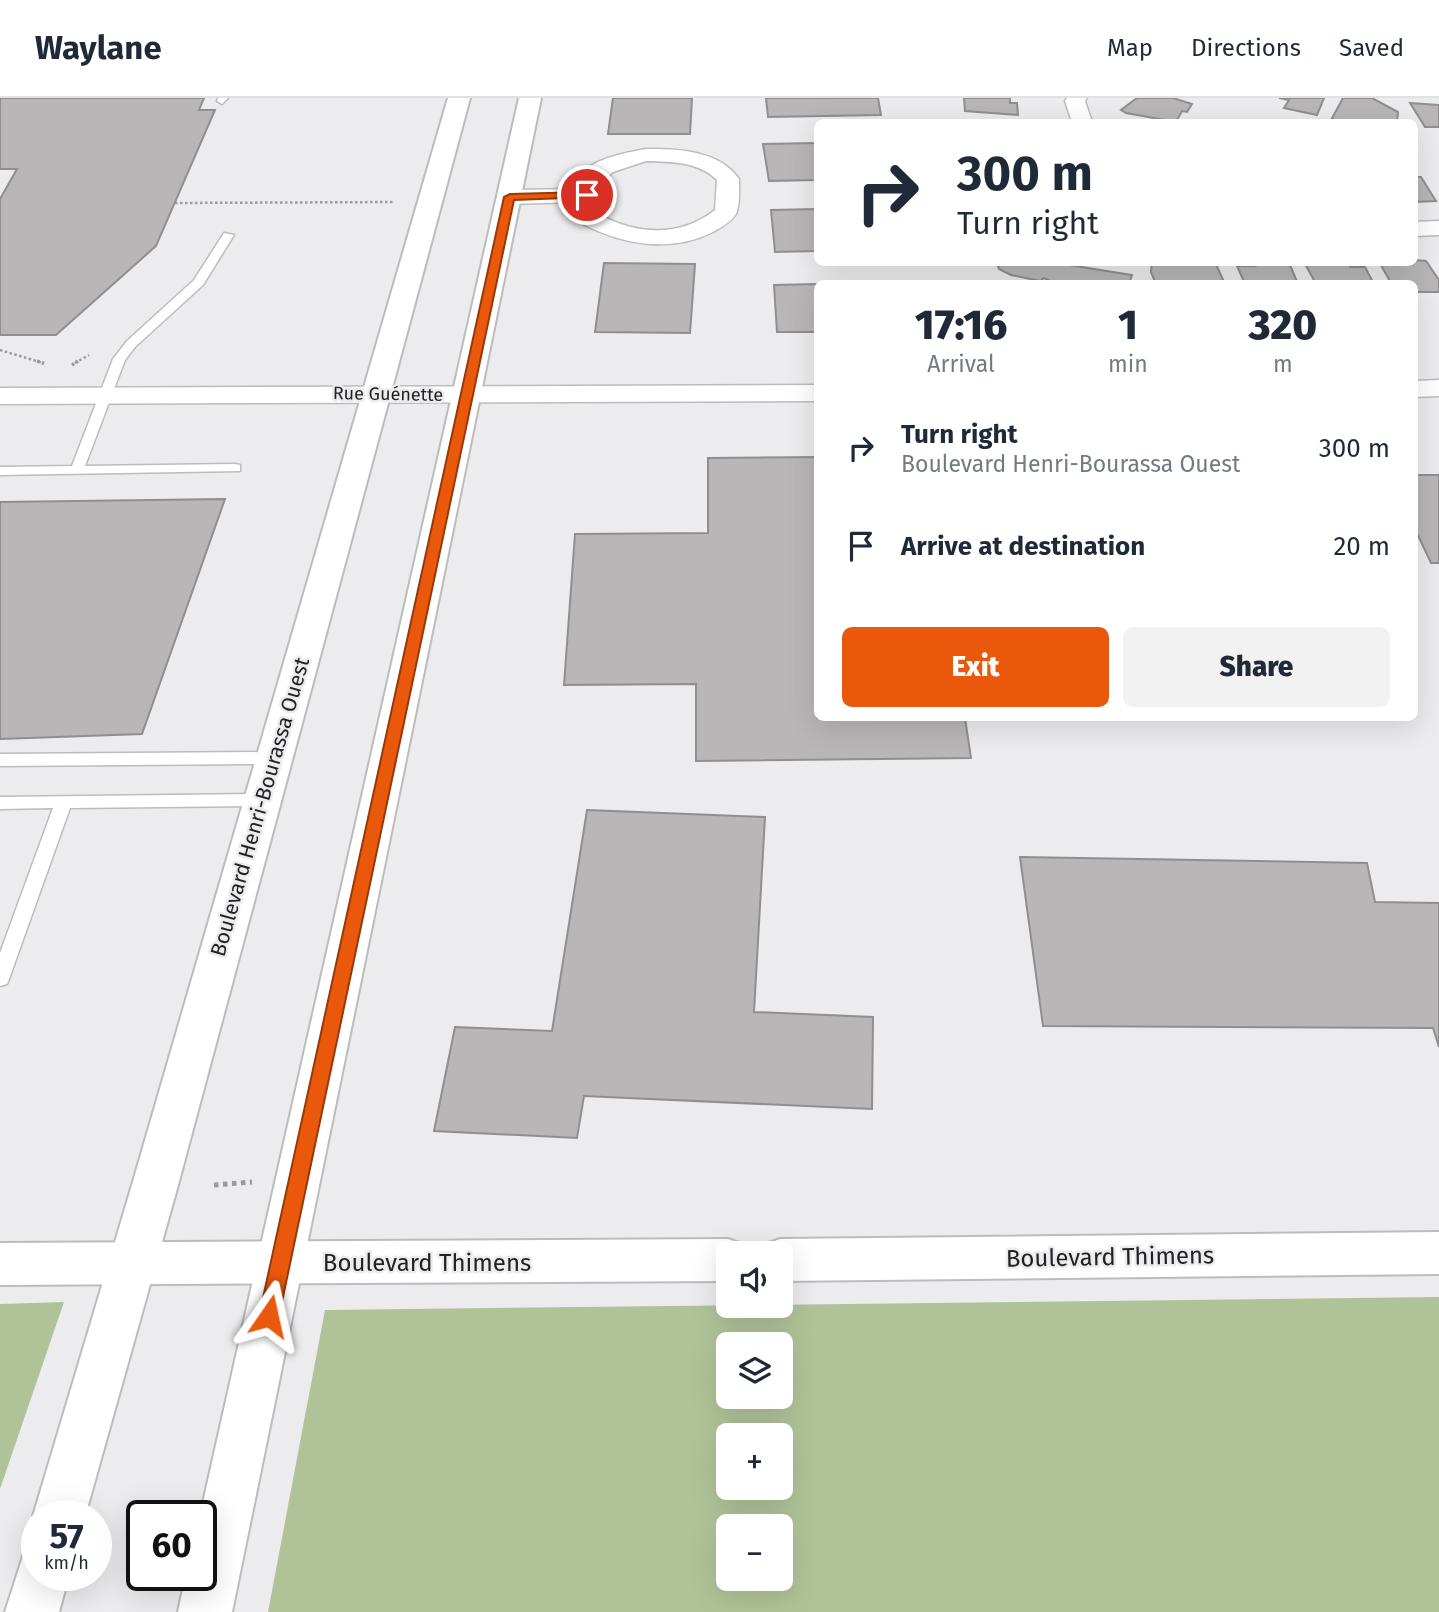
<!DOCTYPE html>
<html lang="en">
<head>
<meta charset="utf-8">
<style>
  body { margin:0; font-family:"Fira Sans",sans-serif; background:#f2f2f3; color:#1f2937; height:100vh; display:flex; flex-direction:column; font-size:26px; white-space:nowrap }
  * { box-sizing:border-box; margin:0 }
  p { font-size:23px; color:#747a83 }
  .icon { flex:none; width:38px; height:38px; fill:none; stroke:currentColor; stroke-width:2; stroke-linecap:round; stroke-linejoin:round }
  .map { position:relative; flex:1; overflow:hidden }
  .side { position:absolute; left:814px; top:182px; width:604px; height:441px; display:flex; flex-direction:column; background:#fff; border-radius:10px; box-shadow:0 7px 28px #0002 }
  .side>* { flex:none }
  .top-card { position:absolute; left:814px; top:21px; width:604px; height:147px; border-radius:10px; box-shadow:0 7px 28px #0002; background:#fff; color:#1f2937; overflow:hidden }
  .tools { position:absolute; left:716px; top:1143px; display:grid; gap:14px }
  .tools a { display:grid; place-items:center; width:77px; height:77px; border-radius:10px; background:#fff; box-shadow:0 7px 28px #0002; font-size:35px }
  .speed { position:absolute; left:21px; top:1402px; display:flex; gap:14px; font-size:35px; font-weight:700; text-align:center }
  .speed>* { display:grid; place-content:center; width:91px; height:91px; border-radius:50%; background:#fff; box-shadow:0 7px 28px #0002; line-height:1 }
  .speed small { font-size:18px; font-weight:400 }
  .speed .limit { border:4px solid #111; border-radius:10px; background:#fff; color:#111 }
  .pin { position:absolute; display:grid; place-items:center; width:60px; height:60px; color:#fff; margin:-30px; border:4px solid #fff; border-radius:50%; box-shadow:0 2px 7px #0007 }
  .me { position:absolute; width:77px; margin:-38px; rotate:11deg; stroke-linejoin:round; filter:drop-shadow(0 0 5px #0008) }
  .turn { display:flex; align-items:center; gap:24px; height:147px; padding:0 28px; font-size:32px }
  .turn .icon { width:91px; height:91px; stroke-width:2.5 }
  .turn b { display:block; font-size:49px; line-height:60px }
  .eta { display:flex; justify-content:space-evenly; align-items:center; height:119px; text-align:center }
  .eta b { font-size:42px; font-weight:800; line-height:49px }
  .action { display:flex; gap:14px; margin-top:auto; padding:14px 28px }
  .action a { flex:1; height:80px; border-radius:10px; background:#ea580c; color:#fff; font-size:28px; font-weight:800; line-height:80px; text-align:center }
  .action a+a { background:#f2f2f3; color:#1f2937 }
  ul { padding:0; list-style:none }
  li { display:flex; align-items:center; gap:21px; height:98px; padding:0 28px }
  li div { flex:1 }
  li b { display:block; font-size:26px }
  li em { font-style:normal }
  header { display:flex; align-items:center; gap:42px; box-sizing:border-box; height:98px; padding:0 35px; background:#fff; border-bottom:2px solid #e0e1e3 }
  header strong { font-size:33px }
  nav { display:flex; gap:38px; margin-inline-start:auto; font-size:24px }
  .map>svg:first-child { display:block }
  .green { fill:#b0c398; fill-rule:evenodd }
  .building { fill:#b8b6b6; stroke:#908e8e; stroke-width:2 }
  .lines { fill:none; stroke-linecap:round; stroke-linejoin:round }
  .lane-casing { stroke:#bcbcbd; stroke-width:3 }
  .street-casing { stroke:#bcbcbd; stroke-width:3 }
  .secondary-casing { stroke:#bcbcbd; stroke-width:4 }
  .primary-casing { stroke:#bcbcbd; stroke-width:4 }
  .path-far2 { stroke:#9a9a9c; stroke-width:2.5; stroke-dasharray:2.5 2.5; stroke-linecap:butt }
  .path-far1 { stroke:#9a9a9c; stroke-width:3.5; stroke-dasharray:2.5 2.5; stroke-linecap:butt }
  .path { stroke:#9a9a9c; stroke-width:5; stroke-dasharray:4.5 4.5; stroke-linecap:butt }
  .lane { fill:#fff; fill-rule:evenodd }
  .street { fill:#fff; fill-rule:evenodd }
  .secondary { fill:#fff; fill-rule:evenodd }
  .primary { fill:#fff; fill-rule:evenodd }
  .route { fill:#ea580c; stroke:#983908; stroke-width:2 }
  .labels { text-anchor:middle; stroke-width:5; stroke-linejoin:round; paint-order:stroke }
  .far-street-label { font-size:18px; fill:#222223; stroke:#ececee }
  .street-label { font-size:21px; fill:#222223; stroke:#ececee }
  .near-street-label { font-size:24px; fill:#222223; stroke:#ececee }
</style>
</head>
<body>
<header>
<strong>Waylane</strong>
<nav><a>Map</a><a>Directions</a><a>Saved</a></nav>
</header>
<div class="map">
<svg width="1439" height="1514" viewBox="0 0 1439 1514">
  <rect width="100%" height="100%" fill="#ececee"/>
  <path class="green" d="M 1439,1199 L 1439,1514 L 268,1514 L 325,1212 ZM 728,1246 L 780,1246 L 780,1298 L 728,1298 ZM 728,1337 L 780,1337 L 780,1390 L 728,1390 ZM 728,1428 L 780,1428 L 780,1480 L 728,1480 Z
    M 64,1204 L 0,1391 L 0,1206 Z"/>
  <path class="building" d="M 0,0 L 204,0 L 199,12 L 215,12 L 156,148 L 56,237 L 0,237 L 0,101 L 17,71 L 0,71 Z
    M 613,0 L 692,0 L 690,36 L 608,36 Z
    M 766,0 L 878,0 L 881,17 L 768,19 Z
    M 964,0 L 1010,0 L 1010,5 L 1017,5 L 1018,17 L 965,13 Z
    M 1137,0 L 1173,0 L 1192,6 L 1187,14 L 1182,13 L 1176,24 L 1126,15 L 1121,12 Z
    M 1279,0 L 1324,0 L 1317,17 L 1284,10 L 1289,2 Z
    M 1343,0 L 1372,0 L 1398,14 L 1397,24 L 1330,24 Z
    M 1410,5 L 1439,7 L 1439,29 L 1425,29 Z
    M 817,45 L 817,82 L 769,83 L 763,46 Z
    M 1414,79 L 1421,79 L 1436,103 L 1414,104 Z
    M 817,111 L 817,153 L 775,154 L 771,112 Z
    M 1414,162 L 1426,163 L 1439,182 L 1439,194 L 1414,194 L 1414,186 L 1390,183 L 1379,164 L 1414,164 Z
    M 1075,164 L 1069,167 L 1132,177 L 1129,186 L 1056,186 L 1044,180 L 1040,183 L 1011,177 L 999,171 L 997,166 Z
    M 1152,164 L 1215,164 L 1225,186 L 1156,186 L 1151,174 Z
    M 1304,164 L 1347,164 L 1350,169 L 1365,169 L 1374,186 L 1316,186 Z
    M 604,165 L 695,166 L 690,235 L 595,234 Z
    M 1253,165 L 1290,167 L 1298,186 L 1245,186 L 1237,168 L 1255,168 Z
    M 817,186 L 817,234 L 777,234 L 774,187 Z
    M 817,359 L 817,620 L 965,620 L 971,660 L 696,663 L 696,586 L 564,587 L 575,436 L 708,435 L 708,360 Z
    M 1414,377 L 1439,377 L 1439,465 L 1431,465 L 1414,429 Z
    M 225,401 L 142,636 L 0,641 L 0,404 Z
    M 587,712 L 765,719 L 754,914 L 873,919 L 872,1011 L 584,998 L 577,1040 L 434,1033 L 455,929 L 552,933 Z
    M 1020,759 L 1367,765 L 1375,804 L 1439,805 L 1439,949 L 1433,930 L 1043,928 Z"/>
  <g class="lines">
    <g class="lane-casing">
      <path id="lane" d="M 218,0 L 228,0 L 222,6 L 217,3 Z
        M 224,135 L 234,137 L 203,187 L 135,249 L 125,262 L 85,368 L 235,366 L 240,367 L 240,373 L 0,377 L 0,369 L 72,368 L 113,261 L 127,243 L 194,182 Z
        M 273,654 L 281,660 L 273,666 L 0,668 L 0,656 Z
        M 262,696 L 270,702 L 262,708 L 70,710 L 9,881 L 7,886 L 0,888 L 0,855 L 53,710 L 0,711 L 0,699 Z"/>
    </g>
    <g class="street-casing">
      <path id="street" d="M 1067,0 L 1087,0 L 1085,3 L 1092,24 L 1072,24 L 1065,3 Z
        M 646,51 C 678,51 719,52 739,81 C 739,91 740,104 737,113 C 735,122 720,130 713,134 C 671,155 623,147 583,126 L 580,121 L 578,104 L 510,106 L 502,104 L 499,99 L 502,94 L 510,92 L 576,91 C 577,62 625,55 646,51 ZM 646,63 C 672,64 698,63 717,82 L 715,112 C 681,139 639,137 602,118 L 598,87 L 613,74 Z
        M 1439,123 L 1439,137 L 1414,138 L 1414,124 Z
        M 1439,282 L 1439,298 L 1414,299 L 1414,283 Z
        M 817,287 L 817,303 L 0,306 L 0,290 Z"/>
    </g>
    <g class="secondary-casing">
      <path id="secondary" d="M 1439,1134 L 1439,1176 L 780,1183 L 780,1155 L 760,1155 L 763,1147 L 780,1141 Z
        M 728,1141 L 745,1147 L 748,1155 L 728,1155 L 728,1183 L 0,1187 L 0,1145 Z"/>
    </g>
    <g class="primary-casing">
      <path id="primary" d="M 448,0 L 470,0 L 178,1087 L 85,1418 L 37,1418 L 37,1427 L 33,1418 L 132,1087 Z
        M 519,0 L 541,0 L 232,1514 L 178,1514 L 186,1477 L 201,1477 L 200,1418 Z
        M 37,1452 L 37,1477 L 69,1477 L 59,1514 L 5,1514 L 23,1458 Z"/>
    </g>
    <path class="path-far2" d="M 175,105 L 394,104
      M 0,252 L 43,265
      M 75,265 L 89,257"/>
    <path class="path-far1" d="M 37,263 L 46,266
      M 72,267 L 78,263"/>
    <path class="path" d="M 214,1087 L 252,1084"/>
    <use href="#lane" class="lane"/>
    <use href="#street" class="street"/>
    <use href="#secondary" class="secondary"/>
    <use href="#primary" class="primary"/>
  </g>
  <path class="route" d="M 587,94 L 591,95 L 591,99 L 514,102 L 279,1218 L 276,1224 L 269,1227 L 262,1224 L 259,1218 L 504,99 L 510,96 Z"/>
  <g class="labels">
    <g class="far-street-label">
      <text transform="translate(388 296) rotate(1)" y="6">Rue Guénette</text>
    </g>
    <g class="street-label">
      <text transform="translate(260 709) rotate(-74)" y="7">Boulevard Henri-Bourassa Ouest</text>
    </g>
    <g class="near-street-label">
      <text transform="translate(1110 1159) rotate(-1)" y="8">Boulevard Thimens</text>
      <text x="427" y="1173">Boulevard Thimens</text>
    </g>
  </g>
</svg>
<div class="tools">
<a><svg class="icon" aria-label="sound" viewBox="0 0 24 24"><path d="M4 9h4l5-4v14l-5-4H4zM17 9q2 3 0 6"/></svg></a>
<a><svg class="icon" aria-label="layers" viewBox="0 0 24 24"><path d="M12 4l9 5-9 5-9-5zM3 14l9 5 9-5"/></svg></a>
<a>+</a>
<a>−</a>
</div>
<div class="speed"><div>57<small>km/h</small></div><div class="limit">60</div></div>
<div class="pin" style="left:587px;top:97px;background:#d93025"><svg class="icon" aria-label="arrive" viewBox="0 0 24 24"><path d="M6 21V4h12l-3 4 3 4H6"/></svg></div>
<svg class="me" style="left:269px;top:1218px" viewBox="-20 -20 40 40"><path d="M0-17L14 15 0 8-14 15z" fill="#ea580c" stroke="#fff" stroke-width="4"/></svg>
<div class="top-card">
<div class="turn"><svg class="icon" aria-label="right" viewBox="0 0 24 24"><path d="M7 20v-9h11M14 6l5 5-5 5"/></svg><div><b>300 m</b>Turn right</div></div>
</div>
<section class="side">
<div class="eta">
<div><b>17:16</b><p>Arrival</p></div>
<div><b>1</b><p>min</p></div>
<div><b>320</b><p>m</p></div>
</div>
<ul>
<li><svg class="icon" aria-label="right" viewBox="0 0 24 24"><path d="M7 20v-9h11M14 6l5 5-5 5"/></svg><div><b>Turn right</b><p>Boulevard Henri-Bourassa Ouest</p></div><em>300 m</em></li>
<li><svg class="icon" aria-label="arrive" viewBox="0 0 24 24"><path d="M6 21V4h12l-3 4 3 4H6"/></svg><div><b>Arrive at destination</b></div><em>20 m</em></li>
</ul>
<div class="action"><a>Exit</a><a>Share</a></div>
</section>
</div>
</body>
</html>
